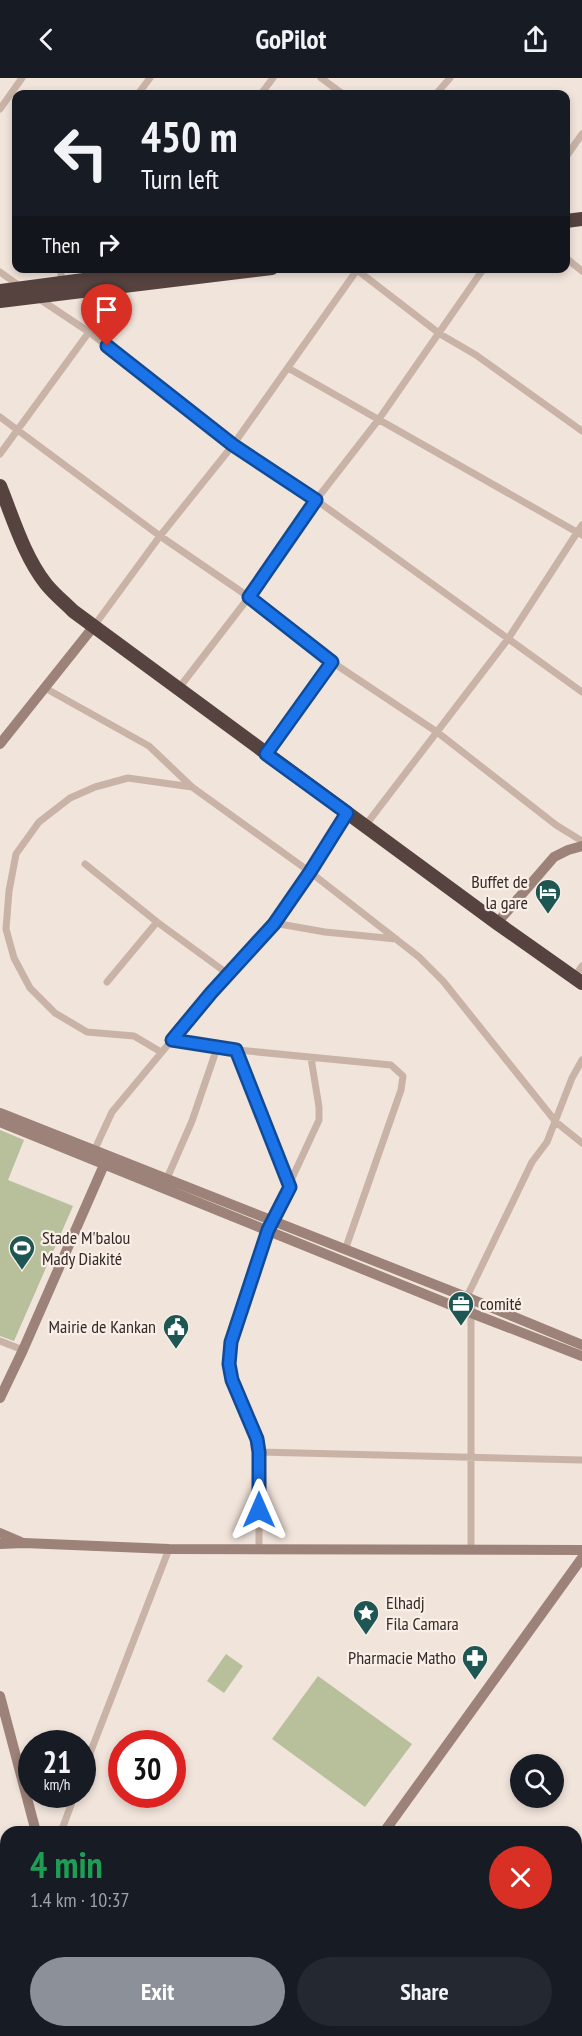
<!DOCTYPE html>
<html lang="en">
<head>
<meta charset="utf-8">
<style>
  body { margin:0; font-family:"PT Sans Narrow",sans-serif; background:#242831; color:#f1f3f6; height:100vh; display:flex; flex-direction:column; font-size:22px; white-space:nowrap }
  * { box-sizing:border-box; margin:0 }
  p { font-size:20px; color:#9ea1a6 }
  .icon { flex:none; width:33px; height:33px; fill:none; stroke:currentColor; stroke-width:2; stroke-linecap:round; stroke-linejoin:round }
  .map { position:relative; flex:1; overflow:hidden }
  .side { position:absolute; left:0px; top:1748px; width:582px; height:212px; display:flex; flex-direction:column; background:#171b24; border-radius:18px 18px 0 0; box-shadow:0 3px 9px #0003 }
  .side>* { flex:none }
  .guide { position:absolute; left:12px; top:12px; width:558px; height:183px; border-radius:12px; box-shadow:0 3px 9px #0003; background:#171b24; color:#f1f3f6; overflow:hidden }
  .controls { position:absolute; left:510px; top:1676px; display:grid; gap:12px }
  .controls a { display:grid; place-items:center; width:54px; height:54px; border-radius:50%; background:#171b24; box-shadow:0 3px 9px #0003; font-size:30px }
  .speed { position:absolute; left:18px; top:1652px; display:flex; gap:12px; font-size:30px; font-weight:700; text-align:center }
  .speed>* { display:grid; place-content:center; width:78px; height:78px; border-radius:50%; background:#171b24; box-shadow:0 3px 9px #0003; line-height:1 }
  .speed small { font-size:15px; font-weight:400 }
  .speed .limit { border:9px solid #d22; background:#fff; color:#111 }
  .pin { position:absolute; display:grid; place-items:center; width:51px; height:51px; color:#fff; margin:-62px -26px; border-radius:50% 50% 50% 0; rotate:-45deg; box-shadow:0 0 6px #0007 }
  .pin .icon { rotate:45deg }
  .me { position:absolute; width:66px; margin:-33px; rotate:0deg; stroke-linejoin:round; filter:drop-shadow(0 0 4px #0008) }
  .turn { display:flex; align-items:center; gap:21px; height:126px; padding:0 30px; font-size:27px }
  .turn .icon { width:78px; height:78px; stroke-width:2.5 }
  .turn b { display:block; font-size:42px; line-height:51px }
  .then { display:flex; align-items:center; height:57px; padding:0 30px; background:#0003; gap:12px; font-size:22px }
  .round { display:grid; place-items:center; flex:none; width:63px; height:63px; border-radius:32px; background:#242831 }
  .summary { display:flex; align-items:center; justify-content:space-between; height:102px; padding:0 30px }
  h1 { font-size:36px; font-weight:700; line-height:45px; color:#1e9e55 }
  .button { display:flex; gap:12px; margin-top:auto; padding:12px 30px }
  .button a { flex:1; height:69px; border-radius:36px; background:#8c9099; color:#fff; font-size:24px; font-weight:700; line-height:69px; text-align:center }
  .button a+a { background:#242831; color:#f1f3f6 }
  header { display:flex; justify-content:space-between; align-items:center; height:78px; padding:0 30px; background:#171b24; font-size:27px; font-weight:700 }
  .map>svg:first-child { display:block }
  .green { fill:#b7c09b }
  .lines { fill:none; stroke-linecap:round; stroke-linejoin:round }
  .street { stroke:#c9b3a7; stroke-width:7 }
  .secondary { stroke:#9c8278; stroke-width:10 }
  .highway { stroke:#56433f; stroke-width:14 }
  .route-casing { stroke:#114b97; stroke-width:15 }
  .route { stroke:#1a73e8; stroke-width:10 }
  .labels { text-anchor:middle; stroke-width:4.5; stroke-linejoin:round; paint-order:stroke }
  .poi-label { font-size:18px; fill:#352a27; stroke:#f9efe7; text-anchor:end }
</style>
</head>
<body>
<header><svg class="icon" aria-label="back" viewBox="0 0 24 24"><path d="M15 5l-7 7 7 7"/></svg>GoPilot<svg class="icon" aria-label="share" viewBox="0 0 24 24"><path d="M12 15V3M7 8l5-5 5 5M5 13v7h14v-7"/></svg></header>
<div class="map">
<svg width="582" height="1958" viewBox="0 0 582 1958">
  <rect width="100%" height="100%" fill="#f1e4db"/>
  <path class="green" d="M 0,1052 L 24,1062 L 8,1102 L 73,1128 L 14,1263 L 0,1258 Z
    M 226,1576 L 243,1588 L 224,1615 L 207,1603 Z
    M 318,1598 L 412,1666 L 365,1729 L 272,1661 Z"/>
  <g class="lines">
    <path class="street" d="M 321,0 L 343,16
      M 138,16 L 150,0
      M 261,16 L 273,0
      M 436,16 L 450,0
      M 0,31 L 22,0
      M 566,79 L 582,56
      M 566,180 L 582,193
      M 357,192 L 440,256 L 476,277 L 582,353
      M 0,194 L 21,209
      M 61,204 L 61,190
      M 38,220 L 89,254 L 233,367 L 316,422 L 582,614
      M 288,290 L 582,457
      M 0,339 L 160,458 L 249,519 L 332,584 L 437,654 L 556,747 L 582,763
      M 0,376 L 89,254
      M 94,548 L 160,458 L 233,367 L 357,192 L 356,190
      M 45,610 L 149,668 L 192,709 L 310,794 L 419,879 L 443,903 L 556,1044 L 582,1065
      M 179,610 L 249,519 L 316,422 L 379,341 L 484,190
      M 266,676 L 332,584
      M 365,748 L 508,561 L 582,447
      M 85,786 L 157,844 L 228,896
      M 274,845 L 325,854 L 396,861
      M 574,900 L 582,888
      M 107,904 L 157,844
      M 172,962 L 217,970 L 391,987 L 403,998 L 401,1012 L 345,1172
      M 236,972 L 290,1109
      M 161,974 L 134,958 L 87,954 L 55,935 L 30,910 L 14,880 L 6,851 L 9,813 L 16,776 L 39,744 L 70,720 L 95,709 L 128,700 L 192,709
      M 94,1073 L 112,1034 L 211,915 L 274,846 L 310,794 L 347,735
      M 165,1105 L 192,1043 L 217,970
      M 461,1231 L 532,1084 L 547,1064 L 572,1000 L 582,982
      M 0,1263 L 23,1272
      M 259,1374 L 582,1382
      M 259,1471 L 259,1374 L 257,1361 L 232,1302 L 229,1286 L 231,1264 L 268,1152 L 319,1042 L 319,1029 L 311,980
      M 471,1472 L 471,1234 L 473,1223
      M 82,1696 L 169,1471
      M 61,1754 L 75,1716
      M 0,1841 L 6,1838
      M 576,1905 L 582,1899
      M 86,1953 L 88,1958
      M 275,1958 L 276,1953
      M 523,1958 L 527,1953"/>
    <path class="secondary" d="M 0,666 L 94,548
      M 497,845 L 554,779 L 568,772 L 582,768
      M 0,1035 L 466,1219 L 582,1267
      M 0,1044 L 461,1231 L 582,1278
      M 0,1320 L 23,1272 L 107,1080
      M 0,1455 L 21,1464
      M 0,1466 L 24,1465 L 169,1471 L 582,1472
      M 0,1618 L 36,1754
      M 384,1754 L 582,1480
      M 559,1953 L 579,1958"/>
    <path class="highway" d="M 566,143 L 582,141
      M 0,213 L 174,190
      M 0,223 L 272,190
      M 0,408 C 13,440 24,478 46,506 C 54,516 64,524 73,533 L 497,845 L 582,905"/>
  </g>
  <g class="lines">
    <g class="route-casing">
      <path id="route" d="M 107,268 L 233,367 L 316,422 L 249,519 L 332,584 L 266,676 L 347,735 L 310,794 L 274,846 L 211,915 L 172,962 L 236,972 L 290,1109 L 268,1152 L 231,1264 L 229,1286 L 232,1302 L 257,1361 L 259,1374 L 259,1432"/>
    </g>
    <use href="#route" class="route"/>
  </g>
  <defs>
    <g id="hotel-pin" transform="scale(1.35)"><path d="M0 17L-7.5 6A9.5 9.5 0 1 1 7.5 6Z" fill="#1e5653" stroke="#f9efe7"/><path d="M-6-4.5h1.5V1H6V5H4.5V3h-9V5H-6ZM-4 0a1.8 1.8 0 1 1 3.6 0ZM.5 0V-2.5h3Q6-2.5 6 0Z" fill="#fff"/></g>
    <g id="stadium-pin" transform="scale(1.35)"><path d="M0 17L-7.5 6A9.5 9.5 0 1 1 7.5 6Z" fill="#1e5653" stroke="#f9efe7"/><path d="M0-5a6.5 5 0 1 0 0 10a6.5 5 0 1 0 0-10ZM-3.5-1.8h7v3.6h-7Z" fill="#fff"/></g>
    <g id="office-pin" transform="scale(1.35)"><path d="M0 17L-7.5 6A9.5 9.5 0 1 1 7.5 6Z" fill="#1e5653" stroke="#f9efe7"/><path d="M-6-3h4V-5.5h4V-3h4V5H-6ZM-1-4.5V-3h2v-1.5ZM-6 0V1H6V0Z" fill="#fff"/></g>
    <g id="civic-pin" transform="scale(1.35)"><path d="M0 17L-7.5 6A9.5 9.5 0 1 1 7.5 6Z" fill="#1e5653" stroke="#f9efe7"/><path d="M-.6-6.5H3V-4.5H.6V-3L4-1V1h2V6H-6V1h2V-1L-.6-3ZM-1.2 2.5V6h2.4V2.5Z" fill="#fff"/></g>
    <g id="sight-pin" transform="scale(1.35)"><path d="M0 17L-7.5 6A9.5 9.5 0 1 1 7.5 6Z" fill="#1e5653" stroke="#f9efe7"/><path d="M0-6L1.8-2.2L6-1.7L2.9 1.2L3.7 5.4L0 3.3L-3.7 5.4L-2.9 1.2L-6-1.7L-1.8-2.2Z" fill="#fff"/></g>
    <g id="pharmacy-pin" transform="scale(1.35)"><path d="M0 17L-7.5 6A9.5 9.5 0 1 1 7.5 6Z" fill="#1e5653" stroke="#f9efe7"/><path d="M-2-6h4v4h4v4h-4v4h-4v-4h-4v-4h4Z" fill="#fff"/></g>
  </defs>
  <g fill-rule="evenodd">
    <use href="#hotel-pin" x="548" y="814"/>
    <use href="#stadium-pin" x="22" y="1170"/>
    <use href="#office-pin" x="461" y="1226"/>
    <use href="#civic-pin" x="176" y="1249"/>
    <use href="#sight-pin" x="366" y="1535"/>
    <use href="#pharmacy-pin" x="475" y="1580"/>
  </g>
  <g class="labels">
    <g class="poi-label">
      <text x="528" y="810">Buffet de<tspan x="528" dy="21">la gare</tspan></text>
      <text x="42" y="1166" text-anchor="start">Stade M'balou<tspan x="42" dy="21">Mady Diakité</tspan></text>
      <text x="480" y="1232" text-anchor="start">comité</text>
      <text x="156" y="1255">Mairie de Kankan</text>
      <text x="386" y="1531" text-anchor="start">Elhadj<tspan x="386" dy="21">Fila Camara</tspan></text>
      <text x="456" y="1586">Pharmacie Matho</text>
    </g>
  </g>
</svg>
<div class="controls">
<a><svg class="icon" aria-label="search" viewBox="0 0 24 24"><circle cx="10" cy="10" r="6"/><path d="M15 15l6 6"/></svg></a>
</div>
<div class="speed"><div>21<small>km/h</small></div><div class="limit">30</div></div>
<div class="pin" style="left:107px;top:268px;background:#d93025"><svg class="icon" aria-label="arrive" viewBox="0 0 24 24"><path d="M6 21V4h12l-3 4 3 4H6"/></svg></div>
<svg class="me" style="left:259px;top:1432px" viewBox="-20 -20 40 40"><path d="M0-17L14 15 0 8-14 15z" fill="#1a73e8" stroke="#fff" stroke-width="4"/></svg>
<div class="guide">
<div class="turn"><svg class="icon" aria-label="left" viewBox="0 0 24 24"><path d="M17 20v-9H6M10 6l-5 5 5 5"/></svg><div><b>450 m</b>Turn left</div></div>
<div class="then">Then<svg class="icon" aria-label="right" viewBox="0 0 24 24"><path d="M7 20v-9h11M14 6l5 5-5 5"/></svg></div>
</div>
<section class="side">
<div class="summary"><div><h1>4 min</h1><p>1.4 km · 10:37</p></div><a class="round" style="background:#d93025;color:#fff"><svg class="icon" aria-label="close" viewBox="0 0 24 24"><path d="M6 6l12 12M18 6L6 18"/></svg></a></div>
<div class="button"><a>Exit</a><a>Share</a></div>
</section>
</div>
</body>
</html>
